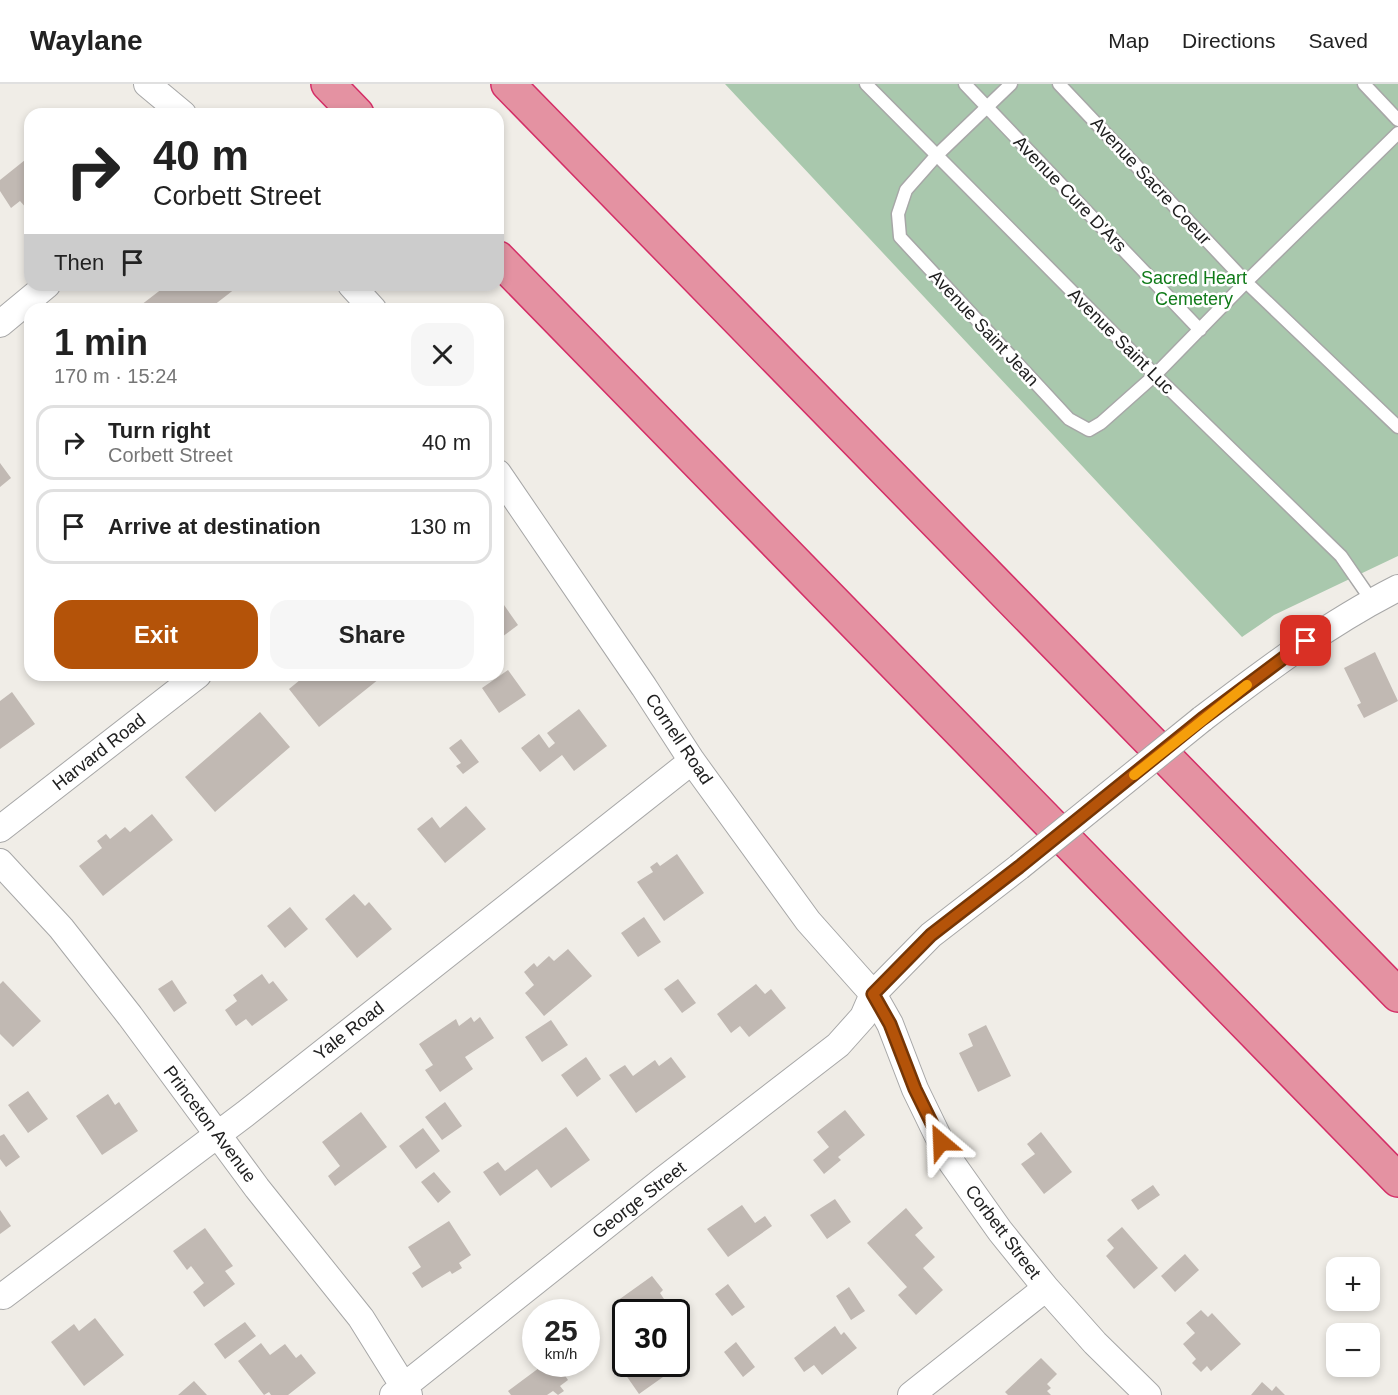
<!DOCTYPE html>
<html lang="en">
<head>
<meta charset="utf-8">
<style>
  body { margin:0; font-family:Helvetica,sans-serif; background:#f6f6f6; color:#222; height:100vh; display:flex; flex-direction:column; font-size:22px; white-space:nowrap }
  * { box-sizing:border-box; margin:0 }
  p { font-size:20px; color:#767676 }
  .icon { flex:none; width:33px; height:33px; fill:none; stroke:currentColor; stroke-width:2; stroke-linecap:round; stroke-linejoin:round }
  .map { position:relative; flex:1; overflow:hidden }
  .side { position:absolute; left:24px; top:219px; width:480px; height:378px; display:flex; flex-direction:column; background:#fff; border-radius:18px; box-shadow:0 3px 9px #0003 }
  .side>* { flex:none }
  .hud { position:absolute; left:24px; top:24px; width:480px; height:183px; border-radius:18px; box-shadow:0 3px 9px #0003; background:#fff; color:#222; overflow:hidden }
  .fabs { position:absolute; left:1326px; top:1173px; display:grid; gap:12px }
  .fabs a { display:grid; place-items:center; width:54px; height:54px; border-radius:12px; background:#fff; box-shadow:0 3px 9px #0003; font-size:30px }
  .speed { position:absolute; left:522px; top:1215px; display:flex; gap:12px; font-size:30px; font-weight:700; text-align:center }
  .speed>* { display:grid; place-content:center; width:78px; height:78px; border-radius:50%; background:#fff; box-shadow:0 3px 9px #0003; line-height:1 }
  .speed small { font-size:15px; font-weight:400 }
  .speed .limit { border:3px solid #111; border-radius:9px; background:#fff; color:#111 }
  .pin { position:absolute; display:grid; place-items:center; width:51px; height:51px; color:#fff; margin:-26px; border-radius:12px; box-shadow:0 3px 9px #0006 }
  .me { position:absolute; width:66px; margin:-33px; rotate:334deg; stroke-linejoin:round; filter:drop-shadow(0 0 4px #0008) }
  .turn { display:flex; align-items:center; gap:21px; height:126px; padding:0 30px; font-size:27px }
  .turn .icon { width:78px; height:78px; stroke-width:2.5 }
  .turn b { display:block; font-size:42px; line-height:51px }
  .then { display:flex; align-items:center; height:57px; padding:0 30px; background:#0003; gap:12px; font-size:22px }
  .round { display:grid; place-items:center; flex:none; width:63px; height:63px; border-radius:18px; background:#f6f6f6 }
  .headline { display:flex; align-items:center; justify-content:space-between; height:102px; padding:0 30px }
  h1 { font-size:36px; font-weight:800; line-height:45px }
  .action { display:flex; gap:12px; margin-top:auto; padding:12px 30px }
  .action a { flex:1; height:69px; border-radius:18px; background:#b45309; color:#fff; font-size:24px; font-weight:800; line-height:69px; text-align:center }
  .action a+a { background:#f6f6f6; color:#222 }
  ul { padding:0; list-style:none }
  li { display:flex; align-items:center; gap:18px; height:75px; margin:0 12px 9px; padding:0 18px; border:3px solid #e0e0e0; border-radius:18px }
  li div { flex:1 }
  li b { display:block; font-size:22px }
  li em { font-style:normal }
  header { display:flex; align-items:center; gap:36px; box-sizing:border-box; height:84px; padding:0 30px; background:#fff; border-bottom:2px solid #e0e0e0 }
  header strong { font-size:28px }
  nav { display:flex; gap:33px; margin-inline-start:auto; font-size:21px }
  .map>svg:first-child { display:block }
  .cemetery { fill:#a9c8ad }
  .building { fill:#c1b9b3 }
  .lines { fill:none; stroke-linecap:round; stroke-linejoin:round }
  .service-casing { stroke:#a7a7a7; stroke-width:15 }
  .minor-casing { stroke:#a7a7a7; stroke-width:28 }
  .motorway-casing { stroke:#d42e67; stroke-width:36 }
  .service { stroke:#fff; stroke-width:12 }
  .minor { stroke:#fff; stroke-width:26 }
  .motorway { stroke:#e492a2; stroke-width:33 }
  .minor-bridge-casing { stroke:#a7a7a7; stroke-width:28; stroke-linecap:butt }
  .minor-bridge { stroke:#fff; stroke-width:26 }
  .route-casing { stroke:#753606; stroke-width:15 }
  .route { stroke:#b45309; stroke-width:10 }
  .slow { stroke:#f59e0b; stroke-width:10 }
  .labels { text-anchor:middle; stroke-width:5; stroke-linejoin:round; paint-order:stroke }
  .street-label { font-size:18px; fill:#202020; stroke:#fff }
  .park-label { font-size:18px; fill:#107b19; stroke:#fff }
</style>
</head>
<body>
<header>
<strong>Waylane</strong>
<nav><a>Map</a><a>Directions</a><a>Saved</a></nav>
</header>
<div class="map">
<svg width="1398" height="1311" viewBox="0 0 1398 1311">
  <rect width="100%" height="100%" fill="#f0ede7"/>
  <path class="cemetery" d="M 725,0 L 1398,0 L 1398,472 L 1274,531 L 1242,553 Z"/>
  <path class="building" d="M 30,72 L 30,124 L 28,126 L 20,117 L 11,124 L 0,107 L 0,96 Z
    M 167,201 L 240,201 L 209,225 L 144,225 L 141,221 Z
    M 0,379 L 11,394 L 0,403 Z
    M 498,521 L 500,524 L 504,521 L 518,541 L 498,556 Z
    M 1375,568 L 1398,617 L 1364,634 L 1357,621 L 1361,619 L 1344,584 Z
    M 508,586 L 526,611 L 499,629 L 482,604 Z
    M 306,591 L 384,591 L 319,643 L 289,605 Z
    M 12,608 L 35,640 L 0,665 L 0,617 Z
    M 579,625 L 607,662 L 574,687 L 562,671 L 540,688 L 521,664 L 539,650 L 549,664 L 555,659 L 547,649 Z
    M 260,628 L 290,663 L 215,728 L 185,693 Z
    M 461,655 L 479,678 L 463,690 L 456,682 L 461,679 L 449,664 Z
    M 466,722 L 486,745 L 445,779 L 417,745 L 432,733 L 440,744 Z
    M 152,730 L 173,756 L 103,812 L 79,782 L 102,764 L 97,757 L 106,750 L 110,755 L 125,743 L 130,748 Z
    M 677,770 L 704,809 L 664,837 L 637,798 L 653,788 L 650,783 L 657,778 L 660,782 Z
    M 354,810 L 365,822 L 369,818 L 392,845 L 357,874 L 325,835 Z
    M 290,823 L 308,845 L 285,864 L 267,842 Z
    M 644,833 L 661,858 L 638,873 L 621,849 Z
    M 568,865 L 592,892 L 544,932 L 525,909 L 534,901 L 524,888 L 534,879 L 537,883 L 549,872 L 554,877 Z
    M 262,890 L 269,900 L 273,897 L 288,916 L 252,942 L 246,935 L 236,942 L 225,926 L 237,917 L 233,911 Z
    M 678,895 L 696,919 L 682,929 L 664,905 Z
    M 172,896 L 187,919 L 174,928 L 158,905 Z
    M 3,897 L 41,937 L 13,963 L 0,950 L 0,900 Z
    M 756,900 L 765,910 L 771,905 L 786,924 L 749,953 L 740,942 L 731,949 L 717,930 Z
    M 471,933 L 474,938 L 480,933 L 494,954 L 465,973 L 473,985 L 440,1008 L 425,986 L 433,981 L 419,960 L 456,935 L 459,942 Z
    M 551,936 L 568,961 L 542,978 L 525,953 Z
    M 986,941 L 1011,992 L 978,1008 L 959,969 L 973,962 L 968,950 Z
    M 586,973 L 601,995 L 577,1013 L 561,991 Z
    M 671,973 L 686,993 L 636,1029 L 609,991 L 625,981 L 633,992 L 655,976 L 659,982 Z
    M 28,1007 L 48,1035 L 28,1049 L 8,1021 Z
    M 108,1010 L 115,1021 L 119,1018 L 138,1047 L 102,1071 L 76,1032 Z
    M 445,1018 L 462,1042 L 442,1056 L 425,1033 Z
    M 845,1026 L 865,1051 L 838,1073 L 841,1076 L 824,1090 L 813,1076 L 829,1063 L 817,1048 Z
    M 361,1028 L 387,1063 L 335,1102 L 328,1092 L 340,1082 L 322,1058 Z
    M 566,1043 L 590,1076 L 551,1104 L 537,1085 L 500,1112 L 483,1088 L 498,1078 L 505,1087 Z
    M 423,1044 L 440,1067 L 416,1085 L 399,1062 Z
    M 1041,1048 L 1072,1088 L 1044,1110 L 1021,1080 L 1035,1070 L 1027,1060 Z
    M 4,1050 L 20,1073 L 6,1083 L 0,1075 L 0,1052 Z
    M 434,1088 L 451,1108 L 438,1119 L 421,1098 Z
    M 1153,1101 L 1160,1111 L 1138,1126 L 1131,1116 Z
    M 835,1115 L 851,1138 L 827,1155 L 810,1131 Z
    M 742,1121 L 755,1139 L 765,1132 L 772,1142 L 728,1173 L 707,1145 Z
    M 906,1124 L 923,1144 L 915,1151 L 935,1173 L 923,1184 L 943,1206 L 916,1231 L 898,1211 L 907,1203 L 867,1159 Z
    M 0,1126 L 11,1142 L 0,1150 Z
    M 449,1137 L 471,1171 L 459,1179 L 462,1184 L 452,1190 L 450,1187 L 422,1204 L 412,1189 L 421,1183 L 408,1163 Z
    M 1122,1143 L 1158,1184 L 1134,1205 L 1106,1172 L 1114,1164 L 1107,1156 Z
    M 205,1144 L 233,1182 L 225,1187 L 235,1200 L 204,1223 L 193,1208 L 204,1199 L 191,1182 L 187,1186 L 173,1167 Z
    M 1185,1170 L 1199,1186 L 1175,1208 L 1161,1192 Z
    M 652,1192 L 663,1206 L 660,1209 L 664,1215 L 645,1228 L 626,1228 L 617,1217 Z
    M 728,1200 L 745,1223 L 732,1232 L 715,1210 Z
    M 849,1203 L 865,1227 L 851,1236 L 836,1212 Z
    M 1201,1226 L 1208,1233 L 1212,1229 L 1241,1260 L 1211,1287 L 1207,1282 L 1201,1288 L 1192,1279 L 1196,1275 L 1183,1260 L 1195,1249 L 1186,1239 Z
    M 95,1234 L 124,1271 L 84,1302 L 51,1258 L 74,1240 L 79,1247 Z
    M 245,1238 L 256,1252 L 225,1275 L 214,1260 Z
    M 835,1242 L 841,1251 L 844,1248 L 857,1264 L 822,1291 L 814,1281 L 804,1288 L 794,1274 Z
    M 736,1258 L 755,1283 L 743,1293 L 724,1268 Z
    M 261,1259 L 270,1271 L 285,1260 L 296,1274 L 301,1270 L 316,1289 L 288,1311 L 271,1311 L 269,1308 L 264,1311 L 238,1277 Z
    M 1041,1274 L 1057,1290 L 1047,1300 L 1051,1304 L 1047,1307 L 1051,1311 L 1008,1311 L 1005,1308 Z
    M 634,1280 L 654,1280 L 663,1293 L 639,1310 L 623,1287 Z
    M 543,1281 L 551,1291 L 560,1284 L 568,1296 L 560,1302 L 564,1307 L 558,1311 L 553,1307 L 547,1311 L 511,1311 L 508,1307 Z
    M 194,1297 L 207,1311 L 178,1311 Z
    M 1262,1298 L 1272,1307 L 1276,1302 L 1285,1311 L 1251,1311 Z"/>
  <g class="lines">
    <g class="service-casing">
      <path id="service" d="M 866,0 L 1155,291 L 1341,472 L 1372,517
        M 965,0 L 1200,246
        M 1011,0 L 936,72 L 906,106 L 898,130 L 900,153 L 1069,335 L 1089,346 L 1101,339 L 1155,291 L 1246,198 L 1398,49
        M 1059,0 L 1246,198 L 1398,343
        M 1364,0 L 1398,36"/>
    </g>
    <g class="minor-casing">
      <path id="minor" d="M 147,0 L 183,30
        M 351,201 L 373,225
        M 0,240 L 47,201
        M 1202,635 C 1265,587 1327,540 1398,504
        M 0,745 L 198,591
        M 0,778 L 61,844 L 130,932 L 257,1104 L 361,1234 L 409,1311
        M 1019,783 L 931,851 L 873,910 L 890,940 L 915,1005 L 949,1075 L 1000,1147 L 1046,1204 L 1095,1259 L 1148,1311
        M 3,1212 L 245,1030 L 692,677
        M 393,1311 L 663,1096 L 838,961 L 863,933 L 873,910 L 808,837 L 692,677 L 644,603 L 498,389
        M 911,1311 L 1046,1204"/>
    </g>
    <g class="motorway-casing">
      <path id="motorway" d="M 328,0 L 357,30
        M 508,0 L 1398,911
        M 498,174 L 1398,1096"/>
    </g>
    <use href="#service" class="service"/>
    <use href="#minor" class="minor"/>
    <use href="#motorway" class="motorway"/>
    <g class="minor-bridge-casing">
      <path id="minor-bridge" d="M 1019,783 L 1202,635"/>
    </g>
    <use href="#minor-bridge" class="minor-bridge"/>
  </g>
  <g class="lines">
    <g class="route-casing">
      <path id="route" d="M 941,1058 L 915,1005 L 890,940 L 873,910 L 931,851 L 1019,783 L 1202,635 L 1306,557"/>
    </g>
    <use href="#route" class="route"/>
    <path class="slow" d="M 1134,691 L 1247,601"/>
  </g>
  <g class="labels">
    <g class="street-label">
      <text transform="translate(1151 97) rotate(47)" y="6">Avenue Sacre Coeur</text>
      <text transform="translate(1070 110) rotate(46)" y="6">Avenue Cure D'Ars</text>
      <text transform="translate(984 244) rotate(47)" y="6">Avenue Saint Jean</text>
      <text transform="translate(1121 257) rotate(45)" y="6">Avenue Saint Luc</text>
      <text transform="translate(679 655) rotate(56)" y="6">Cornell Road</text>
      <text transform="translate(99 668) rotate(-38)" y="6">Harvard Road</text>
      <text transform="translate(349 947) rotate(-38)" y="6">Yale Road</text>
      <text transform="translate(210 1040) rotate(53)" y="6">Princeton Avenue</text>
      <text transform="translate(639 1116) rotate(-38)" y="6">George Street</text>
      <text transform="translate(1003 1148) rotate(53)" y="6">Corbett Street</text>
    </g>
    <g class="park-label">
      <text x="1194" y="200">Sacred Heart<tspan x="1194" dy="21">Cemetery</tspan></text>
    </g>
  </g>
</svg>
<div class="fabs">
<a>+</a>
<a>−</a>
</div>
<div class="speed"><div>25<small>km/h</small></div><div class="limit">30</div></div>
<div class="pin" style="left:1306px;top:557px;background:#d93025"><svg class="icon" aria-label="arrive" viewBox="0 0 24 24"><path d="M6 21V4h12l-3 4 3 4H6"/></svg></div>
<svg class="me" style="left:941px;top:1058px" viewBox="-20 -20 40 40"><path d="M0-17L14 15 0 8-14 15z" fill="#b45309" stroke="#fff" stroke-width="4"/></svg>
<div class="hud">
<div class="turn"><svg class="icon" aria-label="right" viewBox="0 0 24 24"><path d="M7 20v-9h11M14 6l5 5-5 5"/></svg><div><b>40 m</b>Corbett Street</div></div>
<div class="then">Then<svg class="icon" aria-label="arrive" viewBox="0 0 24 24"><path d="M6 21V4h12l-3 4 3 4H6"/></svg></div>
</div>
<section class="side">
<div class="headline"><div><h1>1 min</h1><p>170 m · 15:24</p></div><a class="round"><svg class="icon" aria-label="close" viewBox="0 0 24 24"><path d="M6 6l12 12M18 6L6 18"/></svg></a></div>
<ul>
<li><svg class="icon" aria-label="right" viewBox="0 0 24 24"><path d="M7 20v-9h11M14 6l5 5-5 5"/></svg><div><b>Turn right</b><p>Corbett Street</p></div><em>40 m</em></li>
<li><svg class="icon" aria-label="arrive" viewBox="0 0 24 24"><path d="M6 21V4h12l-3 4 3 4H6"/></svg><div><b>Arrive at destination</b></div><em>130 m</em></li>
</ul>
<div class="action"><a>Exit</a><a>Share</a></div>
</section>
</div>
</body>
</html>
